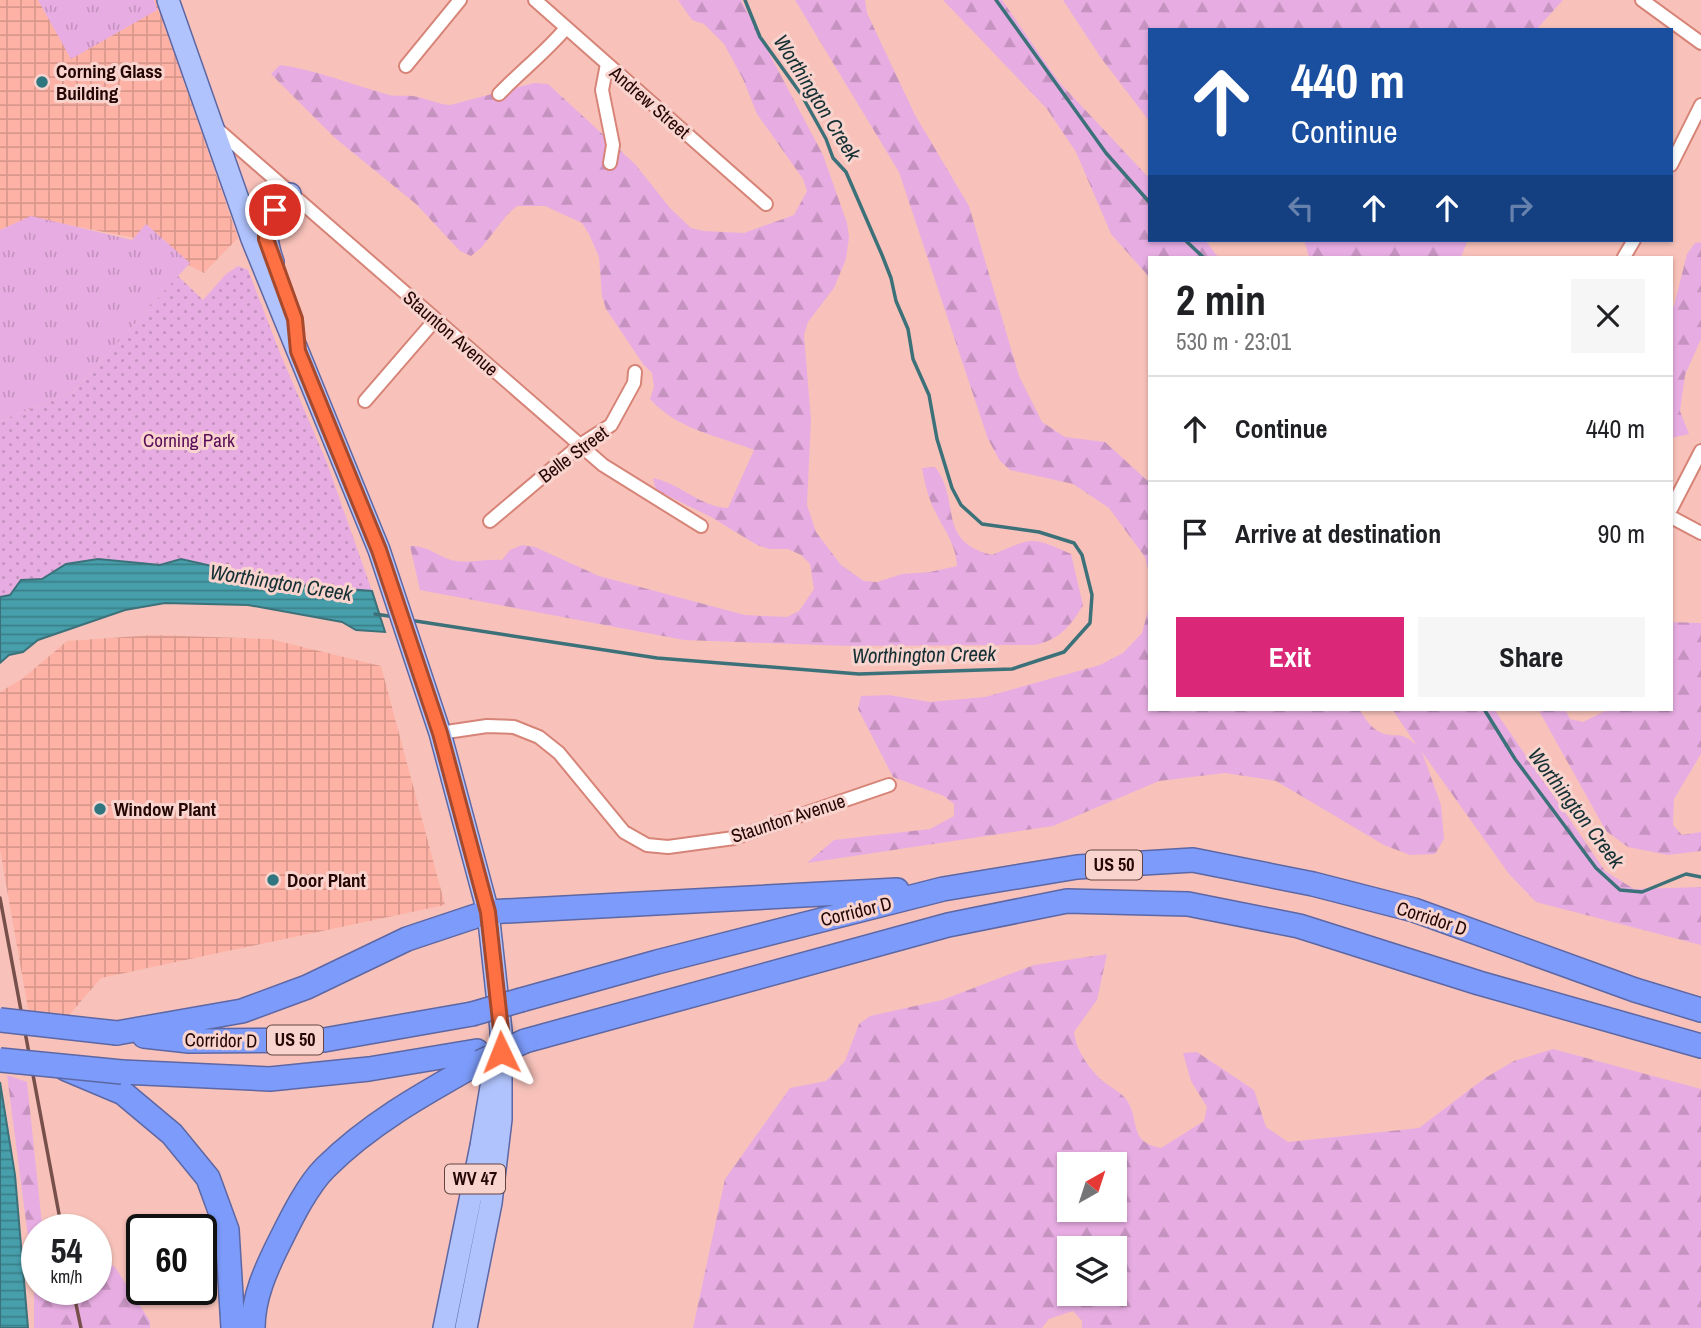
<!DOCTYPE html>
<html lang="en">
<head>
<meta charset="utf-8">
<style>
  body { margin:0; font-family:"Archivo Narrow",sans-serif; background:#f6f6f6; color:#202124; height:100vh; display:flex; flex-direction:column; font-size:26px; white-space:nowrap }
  * { box-sizing:border-box; margin:0 }
  p { font-size:23px; color:#757577 }
  .icon { flex:none; width:38px; height:38px; fill:none; stroke:currentColor; stroke-width:2; stroke-linecap:round; stroke-linejoin:round }
  .map { position:relative; flex:1; overflow:hidden }
  .side { position:absolute; left:1148px; top:256px; width:525px; height:455px; display:flex; flex-direction:column; background:#fff; border-radius:0px; box-shadow:0 2px 5px #0004 }
  .side>* { flex:none }
  .banner { position:absolute; left:1148px; top:28px; width:525px; height:214px; border-radius:0px; box-shadow:0 2px 5px #0004; background:#1a4fa0; color:#fff; overflow:hidden }
  .needle { width:46px; rotate:39deg }
  .buttons { position:absolute; left:1057px; top:1152px; display:grid; gap:14px }
  .buttons a { display:grid; place-items:center; width:70px; height:70px; border-radius:0px; background:#fff; box-shadow:0 2px 5px #0004; font-size:35px }
  .speed { position:absolute; left:21px; top:1214px; display:flex; gap:14px; font-size:35px; font-weight:700; text-align:center }
  .speed>* { display:grid; place-content:center; width:91px; height:91px; border-radius:50%; background:#fff; box-shadow:0 2px 5px #0004; line-height:1 }
  .speed small { font-size:18px; font-weight:400 }
  .speed .limit { border:4px solid #111; border-radius:10px; background:#fff; color:#111 }
  .pin { position:absolute; display:grid; place-items:center; width:60px; height:60px; color:#fff; margin:-30px; border:4px solid #fff; border-radius:50%; box-shadow:0 2px 7px #0007 }
  .me { position:absolute; width:77px; margin:-38px; rotate:358deg; stroke-linejoin:round; filter:drop-shadow(0 0 5px #0008) }
  .turn { display:flex; align-items:center; gap:24px; height:147px; padding:0 28px; font-size:32px }
  .turn .icon { width:91px; height:91px; stroke-width:2.5 }
  .turn b { display:block; font-size:49px; line-height:60px }
  .lanes { display:flex; align-items:center; height:66px; padding:0 28px; background:#0003; justify-content:center; gap:35px; direction:ltr }
  .lanes .off { opacity:.35 }
  .round { display:grid; place-items:center; flex:none; width:74px; height:74px; border-radius:0px; background:#f6f6f6 }
  .headline { display:flex; align-items:center; justify-content:space-between; height:119px; padding:0 28px }
  h1 { font-size:42px; font-weight:700; line-height:52px }
  .button { display:flex; gap:14px; margin-top:auto; padding:14px 28px }
  .button a { flex:1; height:80px; border-radius:0px; background:#db2777; color:#fff; font-size:28px; font-weight:700; line-height:80px; text-align:center }
  .button a+a { background:#f6f6f6; color:#202124 }
  ul { padding:0; list-style:none }
  li { display:flex; align-items:center; gap:21px; height:105px; padding:0 28px; border-top:2px solid #e0e0e0 }
  li div { flex:1 }
  li b { display:block; font-size:26px }
  li em { font-style:normal }
  .map>svg:first-child { display:block }
  .industrial { fill:url(#industrial-grid) }
  .grass { fill:url(#grass-tufts) }
  .forest { fill:url(#forest-firs); fill-rule:evenodd }
  .park { fill:url(#park-dots) }
  .water { fill:url(#water-rules); stroke:#3c717a; stroke-width:2 }
  .lines { fill:none; stroke-linecap:round; stroke-linejoin:round }
  .stream { stroke:#3c717a; stroke-width:3.5 }
  .street-casing { stroke:#d78478; stroke-width:16 }
  .primary-casing { stroke:#5d67a4; stroke-width:24 }
  .highway-casing { stroke:#5d67a4; stroke-width:26 }
  .street { stroke:#fff; stroke-width:12 }
  .primary { stroke:#b0c3fc; stroke-width:21 }
  .highway { stroke:#7c9bfa; stroke-width:23 }
  .rail { stroke:#77504b; stroke-width:3.5 }
  .highway-bridge-casing { stroke:#5d67a4; stroke-width:26; stroke-linecap:butt }
  .highway-bridge { stroke:#7c9bfa; stroke-width:23 }
  .route-casing { stroke:#a6492c; stroke-width:18 }
  .route { stroke:#ff7043; stroke-width:12 }
  .poi-dot { fill:#2f7681; stroke:#f9d4ce; stroke-width:2.5 }
  .labels { text-anchor:middle; stroke-width:6; stroke-linejoin:round; paint-order:stroke }
  .shield { fill:#f9d4ce; stroke:#644441; stroke-width:2 }
  .shield-label { font-size:18px; font-weight:bold; fill:#240704 }
  .poi-label { font-size:19px; font-weight:bold; fill:#240704; stroke:#f9d4ce; text-anchor:start }
  .street-label { font-size:19px; fill:#240704; stroke:#f9d4ce }
  .park-label { font-size:19px; fill:#580a56; stroke:#f9d4ce }
  .water-label { font-size:21px; font-style:italic; fill:#143034; stroke:#f9d4ce }
</style>
</head>
<body>
<div class="map">
<svg width="1701" height="1328" viewBox="0 0 1701 1328">
  <defs>
    <pattern id="industrial-grid" width="8" height="8" patternUnits="userSpaceOnUse" patternTransform="scale(1.75)"><rect width="8" height="8" fill="#feb2a6"/><path d="M0 4h8M4 0v8" fill="none" stroke="#da988d"/></pattern>
    <pattern id="grass-tufts" width="24" height="20" patternUnits="userSpaceOnUse" patternTransform="scale(1.75)"><rect width="24" height="20" fill="#e7ade2"/><path d="M3 7l-1-3M5 7V3M7 7l1-3M15 17l-1-3M17 17v-4M19 17l1-3" fill="none" stroke="#c693c0"/></pattern>
    <pattern id="forest-firs" width="22" height="20" patternUnits="userSpaceOnUse" patternTransform="scale(1.75)"><rect width="22" height="20" fill="#e7ade2"/><path d="M5 1l3.5 6h-7zM16 11l3.5 6h-7z" fill="#c693c0"/></pattern>
    <pattern id="park-dots" width="8" height="8" patternUnits="userSpaceOnUse" patternTransform="scale(1.75)"><rect width="8" height="8" fill="#e7ade2"/><path d="M2 2h.1M6 6h.1" fill="none" stroke="#c693c0" stroke-width="1.8" stroke-linecap="round"/></pattern>
    <pattern id="water-rules" width="6" height="5" patternUnits="userSpaceOnUse" patternTransform="scale(1.75)"><rect width="6" height="5" fill="#479fac"/><path d="M0 2.5h6" fill="none" stroke="#3b808a"/></pattern>
  </defs>
  <rect width="100%" height="100%" fill="#f8c2ba"/>
  <path class="industrial" d="M 0,0 L 156,0 L 238,238 L 204,273 L 135,238 L 32,218 L 0,230 Z
    M 153,635 L 270,639 L 381,666 L 445,905 L 101,978 L 51,1036 L 33,1037 L 0,850 L 0,692 L 22,679 L 67,641 Z"/>
  <path class="grass" d="M 38,0 L 154,0 L 157,10 L 71,59 Z
    M 31,216 L 132,240 L 146,224 L 190,263 L 73,392 L 0,421 L 0,230 Z"/>
  <path class="forest" d="M 678,0 L 741,0 L 823,155 L 847,223 L 849,237 L 846,259 L 834,288 L 808,322 L 804,335 L 811,420 L 807,505 L 816,532 L 841,565 L 864,581 L 877,582 L 902,574 L 930,572 L 957,566 C 956,542 941,526 932,505 C 927,493 924,480 922,468 L 935,467 C 962,501 935,541 992,555 C 1032,538 1030,535 1071,554 L 1083,605 C 1071,626 1059,640 1035,645 L 848,646 L 684,640 L 420,590 L 410,546 C 429,546 435,555 451,560 C 468,564 485,559 502,560 L 510,550 L 522,545 L 535,547 L 599,576 L 745,615 L 787,617 L 799,611 L 814,589 L 810,564 L 801,555 L 788,549 L 769,549 L 757,545 L 711,517 L 656,490 L 653,478 C 680,483 700,507 728,508 L 754,450 C 716,435 678,430 650,399 L 654,387 L 652,373 L 643,364 L 606,309 L 602,296 L 599,257 L 589,234 L 582,223 L 545,206 L 517,206 L 507,215 L 482,247 L 471,256 L 460,251 L 416,204 L 335,138 L 271,74 L 280,65 C 317,70 350,84 386,94 C 395,97 404,95 413,96 C 426,98 437,104 450,105 L 534,83 L 548,84 L 635,164 L 670,208 L 691,228 L 704,231 L 744,233 L 794,215 L 807,191 L 803,179 L 757,114 L 743,79 L 724,44 L 704,24 L 692,20 Z
    M 795,0 L 865,0 L 867,13 L 915,115 L 969,206 L 1019,376 L 1042,422 L 1065,437 L 1105,442 L 1150,483 L 1150,579 L 1145,557 L 1109,508 L 1073,484 L 1010,470 L 1000,461 L 988,439 L 899,172 Z
    M 943,0 L 1002,0 L 1059,82 L 1150,179 L 1150,240 L 1205,240 L 1218,257 L 1150,257 L 1150,278 L 1111,234 L 1076,152 L 1047,109 Z
    M 1063,0 L 1563,0 L 1536,30 L 1150,30 L 1150,122 L 1101,58 Z
    M 1304,240 L 1468,240 L 1461,257 L 1309,257 Z
    M 1701,242 L 1701,339 L 1685,375 L 1680,411 L 1689,434 L 1671,438 L 1671,309 L 1674,306 L 1687,254 L 1695,243 Z
    M 1150,604 L 1150,709 L 1359,709 C 1365,718 1371,729 1382,733 C 1397,739 1400,729 1417,746 L 1392,709 L 1494,709 L 1605,871 L 1634,889 L 1701,887 L 1701,945 L 1536,902 L 1509,874 L 1422,752 L 1441,805 L 1444,839 L 1435,854 L 1410,855 L 1384,845 L 1276,781 L 1225,773 L 1159,781 L 1053,826 L 807,863 L 834,840 L 930,829 L 954,816 L 954,804 L 944,796 L 893,777 L 858,709 L 861,696 L 889,695 L 930,702 L 985,697 L 1100,665 L 1123,653 L 1142,633 Z
    M 1671,622 L 1701,623 L 1701,754 L 1674,799 L 1673,825 L 1682,835 L 1701,832 L 1701,851 L 1668,855 L 1628,847 L 1606,831 L 1538,709 L 1565,709 L 1570,719 L 1583,722 L 1609,709 L 1671,709 Z
    M 1107,954 L 1097,1000 L 1074,1032 C 1076,1051 1090,1070 1104,1082 C 1111,1087 1121,1093 1126,1099 C 1141,1120 1127,1142 1161,1148 L 1204,1121 L 1207,1107 L 1191,1081 L 1183,1053 L 1197,1052 L 1254,1090 L 1266,1127 L 1288,1142 L 1419,1128 L 1485,1078 L 1514,1061 L 1553,1049 L 1701,1089 L 1701,1328 L 1082,1328 L 1082,1321 L 1073,1311 L 1049,1319 L 1042,1328 L 693,1328 L 725,1179 L 790,1088 L 826,1081 L 845,1061 L 859,1024 L 870,1016 L 942,1000 L 1034,965 ZM 1069,1164 L 1115,1164 L 1115,1209 L 1069,1209 ZM 1069,1248 L 1115,1248 L 1115,1293 L 1069,1293 Z
    M 7,1075 L 27,1082 L 42,1224 L 52,1230 L 37,1230 L 37,1290 L 96,1290 L 96,1256 L 115,1267 L 150,1321 L 150,1328 L 34,1328 L 34,1283 Z"/>
  <path class="park" d="M 238,266 L 248,270 L 280,353 L 327,463 L 372,591 L 260,582 L 225,569 L 181,559 L 160,565 L 98,559 L 66,564 L 42,579 L 21,580 L 10,595 L 0,597 L 0,421 L 73,392 L 178,276 L 203,300 L 226,274 Z"/>
  <path class="water" d="M 98,559 L 160,565 L 181,559 L 225,569 L 260,582 L 372,591 L 385,632 L 356,630 L 342,622 L 248,605 L 165,603 L 125,610 L 38,640 L 23,652 L 9,655 L 0,663 L 0,597 L 10,595 L 21,580 L 42,579 L 66,564 Z
    M 0,1082 L 15,1175 L 28,1328 L 0,1328 Z"/>
  <g class="lines">
    <path class="stream" d="M 996,0 L 1106,153 L 1150,203
      M 1185,240 L 1203,257
      M 375,614 L 395,617
      M 409,620 L 657,658 L 859,674 L 1012,669 L 1064,652 L 1090,623 L 1092,595 L 1082,555 L 1074,543 L 1039,532 L 982,524 L 961,505 L 952,488 L 937,439 L 929,395 L 913,359 L 908,329 L 896,301 L 891,278 L 882,255 L 846,172 L 833,158 L 826,139 L 801,94 L 760,37 L 745,0
      M 1484,709 L 1515,759 L 1596,868 L 1620,890 L 1642,892 L 1686,874 L 1701,877"/>
    <g class="street-casing">
      <path id="street" d="M 535,0 L 766,204
        M 1642,0 L 1701,43
        M 607,64 L 602,90 L 613,145 L 610,163
        M 406,66 L 460,0
        M 499,94 C 521,71 546,52 566,28
        M 216,128 L 603,465 L 701,526
        M 1671,165 L 1701,105
        M 1624,257 L 1634,240
        M 365,401 L 435,320
        M 1671,509 L 1701,451
        M 1671,517 L 1701,533
        M 490,521 L 580,445 L 611,425 L 634,383 L 635,372
        M 440,733 L 487,726 L 514,727 L 539,737 L 559,753 L 624,832 L 647,845 L 668,847 L 734,838 L 889,785"/>
    </g>
    <g class="primary-casing">
      <path id="primary" d="M 168,0 L 252,239 L 379,550 L 440,733 L 488,912 L 501,1030 L 501,1119 L 491,1203 L 466,1328
        M 273,262 C 261,228 267,219 290,194
        M 444,1328 L 481,1146 L 491,1087"/>
    </g>
    <g class="highway-casing">
      <path id="highway" d="M 521,1000 L 657,962 L 943,889 L 1077,867 L 1193,860 L 1313,884 L 1414,910 L 1635,990 L 1701,1010
        M 117,1033 L 242,1011 L 307,987 L 407,939 L 488,912 L 897,890
        M 144,1036 L 189,1041 L 324,1040 L 472,1014
        M 525,1041 L 948,925 L 1067,901 L 1188,904 L 1299,926 L 1479,983 L 1701,1046
        M 66,1069 L 123,1093 L 172,1134 L 208,1178 L 227,1230 L 233,1328
        M 122,1072 L 270,1079 L 369,1069 L 477,1051
        M 253,1328 C 253,1297 266,1269 280,1241 C 291,1219 307,1186 325,1168 C 370,1123 425,1093 480,1062"/>
    </g>
    <use href="#street" class="street"/>
    <use href="#primary" class="primary"/>
    <use href="#highway" class="highway"/>
    <path class="rail" d="M 0,898 L 62,1230
      M 73,1290 L 81,1328"/>
    <g class="highway-bridge-casing">
      <path id="highway-bridge" d="M 472,1014 L 521,1000
        M 0,1020 L 117,1033
        M 0,1060 L 122,1072
        M 480,1062 L 525,1041"/>
    </g>
    <use href="#highway-bridge" class="highway-bridge"/>
  </g>
  <g class="lines">
    <g class="route-casing">
      <path id="route" d="M 275,210 L 266,228 L 266,239 L 295,319 L 298,351 L 379,550 L 440,733 L 488,912 L 501,1030 L 501,1052"/>
    </g>
    <use href="#route" class="route"/>
  </g>
  <g class="poi-dot">
    <circle cx="42" cy="82" r="7"/>
    <circle cx="100" cy="809" r="7"/>
    <circle cx="273" cy="880" r="7"/>
  </g>
  <g class="labels">
    <g class="shield">
      <rect x="1086" y="850.5" width="56" height="29" rx="5"/>
      <rect x="267" y="1025.5" width="56" height="29" rx="5"/>
      <rect x="445" y="1164.5" width="60" height="29" rx="5"/>
    </g>
    <g class="shield-label">
      <text x="1114" y="871">US 50</text>
      <text x="295" y="1046">US 50</text>
      <text x="475" y="1185">WV 47</text>
    </g>
    <g class="poi-label">
      <text x="56" y="78">Corning Glass<tspan x="56" dy="22">Building</tspan></text>
      <text x="114" y="816">Window Plant</text>
      <text x="287" y="887">Door Plant</text>
    </g>
    <g class="street-label">
      <text transform="translate(650 102) rotate(41)" y="7">Andrew Street</text>
      <text transform="translate(451 333) rotate(41)" y="7">Staunton Avenue</text>
      <text transform="translate(573 454) rotate(-37)" y="7">Belle Street</text>
      <text transform="translate(788 818) rotate(-18)" y="7">Staunton Avenue</text>
      <text transform="translate(856 911) rotate(-14)" y="7">Corridor D</text>
      <text transform="translate(1432 918) rotate(18)" y="7">Corridor D</text>
      <text transform="translate(221 1040) rotate(1)" y="7">Corridor D</text>
    </g>
    <g class="park-label">
      <text x="189" y="447">Corning Park</text>
    </g>
    <g class="water-label">
      <text transform="translate(817 98) rotate(58)" y="7">Worthington Creek</text>
      <text transform="translate(281 583) rotate(9)" y="7">Worthington Creek</text>
      <text transform="translate(924 655) rotate(-1)" y="7">Worthington Creek</text>
      <text transform="translate(1576 808) rotate(53)" y="7">Worthington Creek</text>
    </g>
  </g>
</svg>
<div class="buttons">
<a><svg class="needle" viewBox="-14 -14 28 28"><path d="M0-13l5 13h-10z" fill="#e53935"/><path d="M0 13l5-13h-10z" fill="#757577"/></svg></a>
<a><svg class="icon" aria-label="layers" viewBox="0 0 24 24"><path d="M12 4l9 5-9 5-9-5zM3 14l9 5 9-5"/></svg></a>
</div>
<div class="speed"><div>54<small>km/h</small></div><div class="limit">60</div></div>
<div class="pin" style="left:275px;top:210px;background:#d93025"><svg class="icon" aria-label="arrive" viewBox="0 0 24 24"><path d="M6 21V4h12l-3 4 3 4H6"/></svg></div>
<svg class="me" style="left:501px;top:1052px" viewBox="-20 -20 40 40"><path d="M0-17L14 15 0 8-14 15z" fill="#ff7043" stroke="#fff" stroke-width="4"/></svg>
<div class="banner">
<div class="turn"><svg class="icon" aria-label="ahead" viewBox="0 0 24 24"><path d="M12 20V5M6 11l6-6 6 6"/></svg><div><b>440 m</b>Continue</div></div>
<div class="lanes"><svg class="icon off" aria-label="left" viewBox="0 0 24 24"><path d="M17 20v-9H6M10 6l-5 5 5 5"/></svg><svg class="icon" aria-label="ahead" viewBox="0 0 24 24"><path d="M12 20V5M6 11l6-6 6 6"/></svg><svg class="icon" aria-label="ahead" viewBox="0 0 24 24"><path d="M12 20V5M6 11l6-6 6 6"/></svg><svg class="icon off" aria-label="right" viewBox="0 0 24 24"><path d="M7 20v-9h11M14 6l5 5-5 5"/></svg></div>
</div>
<section class="side">
<div class="headline"><div><h1>2 min</h1><p>530 m · 23:01</p></div><a class="round"><svg class="icon" aria-label="close" viewBox="0 0 24 24"><path d="M6 6l12 12M18 6L6 18"/></svg></a></div>
<ul>
<li><svg class="icon" aria-label="ahead" viewBox="0 0 24 24"><path d="M12 20V5M6 11l6-6 6 6"/></svg><div><b>Continue</b></div><em>440 m</em></li>
<li><svg class="icon" aria-label="arrive" viewBox="0 0 24 24"><path d="M6 21V4h12l-3 4 3 4H6"/></svg><div><b>Arrive at destination</b></div><em>90 m</em></li>
</ul>
<div class="button"><a>Exit</a><a>Share</a></div>
</section>
</div>
</body>
</html>
